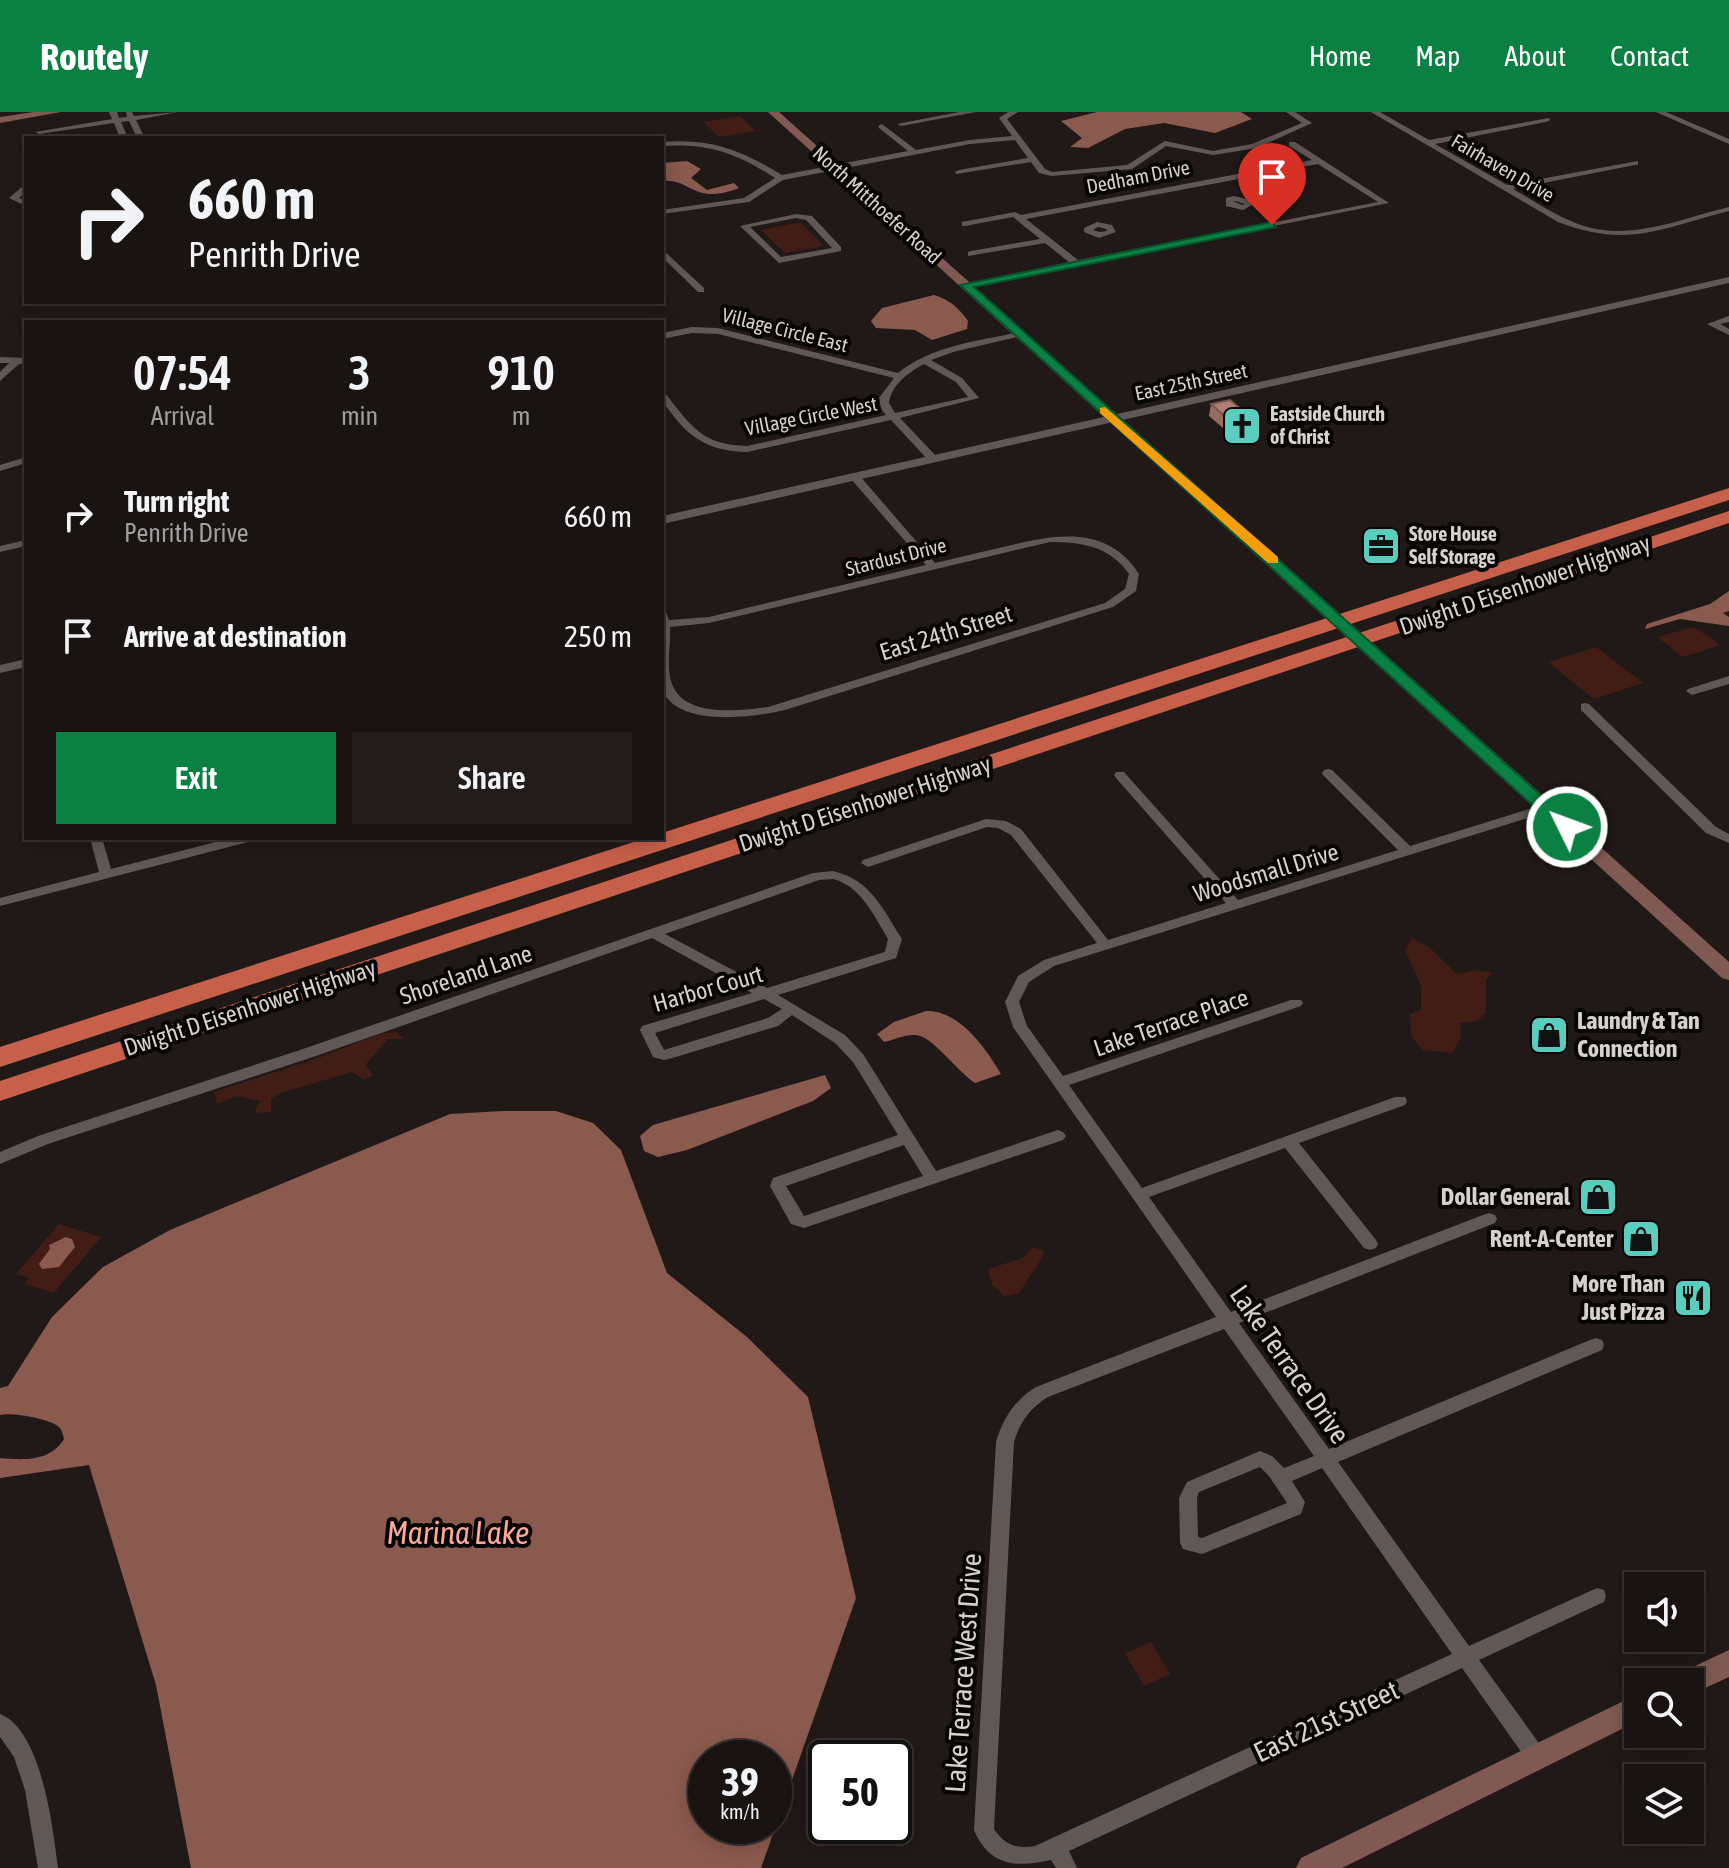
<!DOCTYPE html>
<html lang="en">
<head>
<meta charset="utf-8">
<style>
  body { margin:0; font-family:"Asap Condensed",sans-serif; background:#221c1a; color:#f1f3f6; height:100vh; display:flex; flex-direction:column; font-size:30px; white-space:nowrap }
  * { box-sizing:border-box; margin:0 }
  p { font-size:26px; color:#9f9e9f }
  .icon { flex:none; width:44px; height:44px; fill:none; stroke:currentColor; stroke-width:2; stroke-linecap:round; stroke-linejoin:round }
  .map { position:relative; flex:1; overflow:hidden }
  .drawer { position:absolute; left:24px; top:208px; width:640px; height:520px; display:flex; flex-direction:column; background:#191311; border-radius:0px; box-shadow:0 4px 20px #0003,0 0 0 2px #373231 }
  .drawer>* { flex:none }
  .banner { position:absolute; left:24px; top:24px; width:640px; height:168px; border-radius:0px; box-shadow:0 4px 20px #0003,0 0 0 2px #373231; background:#191311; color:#f1f3f6; overflow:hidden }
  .tools { position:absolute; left:1624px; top:1460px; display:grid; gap:16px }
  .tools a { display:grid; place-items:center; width:80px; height:80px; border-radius:0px; background:#191311; box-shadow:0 4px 20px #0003,0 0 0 2px #373231; font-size:40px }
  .speed { position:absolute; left:688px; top:1628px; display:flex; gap:16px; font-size:40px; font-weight:700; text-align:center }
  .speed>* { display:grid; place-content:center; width:104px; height:104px; border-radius:50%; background:#191311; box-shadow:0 4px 20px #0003,0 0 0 2px #373231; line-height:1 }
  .speed small { font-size:20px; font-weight:400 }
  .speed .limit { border:4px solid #111; border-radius:12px; background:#fff; color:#111 }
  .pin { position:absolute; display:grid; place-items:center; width:68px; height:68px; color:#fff; margin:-82px -34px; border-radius:50% 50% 50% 0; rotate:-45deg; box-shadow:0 0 8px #0007 }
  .pin .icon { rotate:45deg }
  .me { position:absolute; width:88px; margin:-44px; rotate:312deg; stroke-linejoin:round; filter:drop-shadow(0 0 6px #0008) }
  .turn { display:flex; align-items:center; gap:28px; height:168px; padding:0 32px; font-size:36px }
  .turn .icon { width:104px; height:104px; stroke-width:2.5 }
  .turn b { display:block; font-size:56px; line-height:68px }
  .eta { display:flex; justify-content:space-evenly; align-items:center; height:136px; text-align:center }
  .eta b { font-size:48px; font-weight:600; line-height:56px }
  .button { display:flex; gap:16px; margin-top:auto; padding:16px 32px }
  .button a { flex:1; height:92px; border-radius:0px; background:#0b8043; color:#fff; font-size:32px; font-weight:600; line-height:92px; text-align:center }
  .button a+a { background:#221c1a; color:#f1f3f6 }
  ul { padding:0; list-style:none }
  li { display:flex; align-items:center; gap:24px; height:120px; padding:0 32px }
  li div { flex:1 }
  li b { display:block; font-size:30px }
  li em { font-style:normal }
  header { display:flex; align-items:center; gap:48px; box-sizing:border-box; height:112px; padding:0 40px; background:#0b8043; color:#fff }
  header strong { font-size:38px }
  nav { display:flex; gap:44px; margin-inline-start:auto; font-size:28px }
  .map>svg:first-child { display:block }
  .green { fill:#421d16 }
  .water { fill:#8b5a4f; fill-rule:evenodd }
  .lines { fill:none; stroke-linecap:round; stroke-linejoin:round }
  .minor { fill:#615856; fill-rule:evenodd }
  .tertiary { fill:#615856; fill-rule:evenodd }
  .secondary { fill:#805a52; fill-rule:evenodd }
  .motorway { fill:#c7604a; fill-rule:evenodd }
  .wall { fill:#986c61 }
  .shaded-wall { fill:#7c584f }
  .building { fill:#b17d71; stroke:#7c584f; stroke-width:2 }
  .route { fill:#0b8043; stroke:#07532c; stroke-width:2 }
  .slow { fill:#f59e0b }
  .labels { text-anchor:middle; stroke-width:8; stroke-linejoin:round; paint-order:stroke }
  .far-street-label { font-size:20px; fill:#d6d1cf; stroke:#080605 }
  .far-poi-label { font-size:20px; font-weight:bold; fill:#d6d1cf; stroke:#080605; text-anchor:start }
  .street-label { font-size:24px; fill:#d6d1cf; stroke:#080605 }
  .poi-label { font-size:24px; font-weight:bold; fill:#d6d1cf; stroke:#080605; text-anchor:end }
  .near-street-label { font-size:28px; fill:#d6d1cf; stroke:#080605 }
  .near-water-label { font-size:32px; font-style:italic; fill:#faaa98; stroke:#080605 }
</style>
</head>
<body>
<header>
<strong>Routely</strong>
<nav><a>Home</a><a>Map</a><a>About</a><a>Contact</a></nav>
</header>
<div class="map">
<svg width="1729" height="1756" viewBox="0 0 1729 1756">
  <rect width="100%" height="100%" fill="#211917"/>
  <path class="green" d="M 740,4 L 756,19 L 719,25 L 703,10 Z
    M 800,110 L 824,134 L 785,141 L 761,118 Z
    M 1694,515 L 1721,533 L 1683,545 L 1657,525 Z
    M 1596,535 L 1638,567 L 1643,571 L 1594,587 L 1548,550 Z
    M 1412,826 L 1429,835 L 1457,862 L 1475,858 L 1493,861 L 1486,867 L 1486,901 L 1477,909 L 1460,911 L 1461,925 L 1452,941 L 1423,938 L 1411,924 L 1410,902 L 1421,898 L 1421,874 L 1405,838 Z
    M 396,920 L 404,927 L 388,927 L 365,953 L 373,963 L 364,968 L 352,960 L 280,981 L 271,987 L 271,1000 L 254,1001 L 260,989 L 236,984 L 217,992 L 214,980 L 321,945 L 379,922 Z
    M 59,1112 L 101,1125 L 54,1181 L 25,1172 L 29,1166 L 16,1162 Z
    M 1033,1135 L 1044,1140 L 1042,1146 L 1019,1181 L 1004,1184 L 992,1172 L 988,1157 L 1023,1146 Z
    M 1151,1530 L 1170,1562 L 1144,1574 L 1125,1541 Z"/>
  <path class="water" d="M 1097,0 L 1241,0 L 1252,7 L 1215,21 L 1164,11 L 1125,17 L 1088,36 L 1070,35 L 1082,26 L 1061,9 Z
    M 687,49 L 701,57 L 691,66 L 707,78 L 734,71 L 739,76 C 693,94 692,66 662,69 L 662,51 Z
    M 934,183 C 950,188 959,196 968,209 L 967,217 L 932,228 L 915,218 L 876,216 L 871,209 L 882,196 Z
    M 1729,479 L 1729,499 L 1723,501 L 1729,505 L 1729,514 L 1680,507 L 1645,517 L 1647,512 L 1710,492 Z
    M 926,899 C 959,898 985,935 1001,962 L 975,971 C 959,961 931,923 916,923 C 906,922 893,928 884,930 L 877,922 L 894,910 Z
    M 825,963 L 831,976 L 813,989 L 687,1038 L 658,1045 L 644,1039 L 640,1024 L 653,1013 Z
    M 503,999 L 556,999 L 593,1011 L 621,1038 L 667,1161 L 747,1225 L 808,1285 L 856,1486 L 761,1756 L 191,1756 L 156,1573 L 89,1353 L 0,1366 L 0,1346 C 24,1348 50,1350 64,1327 C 63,1323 62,1318 59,1315 C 51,1307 11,1300 0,1303 L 0,1276 L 8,1274 L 52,1205 L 103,1155 L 170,1118 L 450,1002 ZM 774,1646 L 774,1714 L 706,1714 L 706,1646 Z
    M 66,1125 L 72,1127 L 75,1135 L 59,1155 L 42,1157 L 39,1152 L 50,1137 L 49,1133 Z"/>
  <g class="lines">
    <path class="minor" d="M 109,0 L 117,0 L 119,6 L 127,5 L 126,0 L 132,0 L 134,4 L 178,0 L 136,8 L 145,26 L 137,26 L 129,9 L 121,10 L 128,26 L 120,26 L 114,11 L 39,22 L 35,20 L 112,7 Z
      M 959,0 L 976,0 L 901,14 L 897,12 Z
      M 1008,0 L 1018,0 L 1007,7 L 1045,57 L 1052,60 L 1127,53 L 1165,29 L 1213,39 L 1252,32 L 1302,11 L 1286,0 L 1295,0 L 1312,11 L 1257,36 L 1213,43 L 1166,34 L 1132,57 L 1051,64 L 1039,61 L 1031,50 L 956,62 L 955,60 L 959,58 L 1028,46 L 1015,28 L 970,32 L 783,68 L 749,90 L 662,102 L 662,98 L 744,86 L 775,66 C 736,41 709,31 662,34 L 662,30 C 711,26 741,38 782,63 L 908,39 L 879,16 L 878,14 L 882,12 L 916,38 L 970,28 L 1012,24 L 999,6 Z
      M 1371,0 L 1380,0 L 1429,28 L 1549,6 L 1550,8 L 1546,10 L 1435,32 L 1507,73 L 1638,49 L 1638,53 L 1635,53 L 1513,77 C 1536,90 1559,106 1584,114 C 1632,129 1683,106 1729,95 L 1729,99 C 1661,116 1629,137 1558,110 Z
      M 1656,0 L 1666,0 L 1729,27 L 1729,32 Z
      M 1289,30 L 1295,30 L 1389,91 L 965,176 L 961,173 L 1069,150 L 1045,131 L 968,144 L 968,140 L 971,139 L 1040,127 L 1013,105 L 965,114 L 962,114 L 962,110 L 1015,100 L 1021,103 L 1312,48 L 1289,34 ZM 1318,52 L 1378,90 L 1078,148 L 1026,107 Z
      M 23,74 L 26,74 L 26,80 L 19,86 L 26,89 L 26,94 L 9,86 Z
      M 1234,84 L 1255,89 L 1256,91 L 1243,98 L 1226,94 L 1226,86 ZM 1233,89 L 1235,89 L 1245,92 L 1242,93 Z
      M 796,102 L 812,104 L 841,135 L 841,139 L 779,151 L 740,114 ZM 796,106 L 806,108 L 832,136 L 781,145 L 750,115 Z
      M 1097,110 L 1112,113 L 1116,120 L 1099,126 L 1084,120 L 1084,116 ZM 1098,115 L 1106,117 L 1107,119 L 1100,120 L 1093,118 Z
      M 662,137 L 704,176 L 704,180 L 698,180 L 662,145 Z
      M 1729,204 L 1729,210 L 1720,212 L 1729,217 L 1729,223 L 1707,212 Z
      M 692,215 L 718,216 L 898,261 C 932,234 977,229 1021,220 L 1026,223 L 953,240 L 931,248 L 962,266 L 979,286 L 900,306 L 937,345 L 938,347 L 933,350 L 929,349 L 891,308 L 747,340 C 713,339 692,329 672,302 C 666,294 662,290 662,280 L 665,281 C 691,314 702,333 747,334 L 886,303 L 881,297 L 879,286 L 894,266 L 718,222 L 692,221 L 662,227 L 662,221 ZM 924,252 L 956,270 L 968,285 L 895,301 L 889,291 C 891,273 909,260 924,252 Z
      M 0,245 L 26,246 L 26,252 L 19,252 L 0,269 L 0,260 L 9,251 L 0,251 Z
      M 26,345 L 26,351 L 0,359 L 0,353 Z
      M 855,362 L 859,363 L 935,451 C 958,446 980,440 1003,435 C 1053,423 1106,411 1139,462 L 1136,479 L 1113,495 L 785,598 C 756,605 679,616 663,579 C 659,570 662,513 662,499 L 666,500 L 669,508 L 709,505 L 926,453 L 851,367 L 851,363 ZM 1050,430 C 1081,430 1110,434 1129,462 L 1125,477 L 1105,491 L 768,595 C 737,599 678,607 670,565 C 667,549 671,531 670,515 L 709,511 Z
      M 26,428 L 26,434 L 0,440 L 0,434 Z
      M 1729,564 L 1729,572 L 1692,583 L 1686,579 L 1688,577 Z
      M 1585,591 L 1589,592 L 1716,715 L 1729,722 L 1729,731 L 1706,721 L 1581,598 L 1581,592 Z
      M 1328,657 L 1332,658 L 1410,734 L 1542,693 L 1550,693 L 1552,696 L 1550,699 L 1054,854 L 1029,870 L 1019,890 L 1027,914 L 1063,964 L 1291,888 L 1301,888 L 1303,891 L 1301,894 L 1069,973 L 1142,1076 L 1395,985 L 1405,985 L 1407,989 L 1405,993 L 1299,1031 L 1376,1128 L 1378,1132 L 1376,1136 L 1370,1138 L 1364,1136 L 1285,1036 L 1149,1085 L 1231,1200 L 1483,1103 L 1489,1101 L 1495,1103 L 1497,1107 L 1495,1111 L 1239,1211 L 1329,1337 L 1590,1228 L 1596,1226 L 1602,1228 L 1604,1233 L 1602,1238 L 1338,1350 L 1469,1534 L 1597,1476 L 1604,1478 L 1606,1484 L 1604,1490 L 1479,1548 L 1543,1637 L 1546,1644 L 1543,1651 L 1536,1654 L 1529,1651 L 1462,1556 L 1069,1739 L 1077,1756 L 1056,1756 L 1051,1748 C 1016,1756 989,1754 974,1718 L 996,1330 C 1003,1306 1015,1288 1036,1275 L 1216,1205 L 1013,915 L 1005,890 L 1018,864 L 1044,848 L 1097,831 L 1011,723 L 998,716 L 987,715 L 868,755 L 861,751 L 863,748 L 986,707 L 1006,709 L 1021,717 L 1108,828 L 1226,791 L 1116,666 L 1114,663 L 1116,660 L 1124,660 L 1238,788 L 1398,738 L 1324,664 L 1322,661 L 1324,658 ZM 1224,1217 L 1314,1344 L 1284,1356 L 1272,1344 L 1260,1339 L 1187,1370 L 1179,1386 L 1180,1431 L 1183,1437 L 1202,1442 L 1301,1402 L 1305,1390 L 1292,1369 L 1322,1356 L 1452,1542 L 1035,1734 C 1016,1737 1005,1733 994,1717 L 1014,1330 C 1020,1310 1030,1296 1048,1285 ZM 1260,1355 L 1269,1364 L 1287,1391 L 1202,1426 L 1198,1425 L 1197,1386 L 1199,1380 Z
      M 90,726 L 102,726 L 111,757 L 231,726 L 253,726 L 252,729 L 0,794 L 0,786 L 99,760 Z
      M 833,759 C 871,768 882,796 902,827 L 896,846 L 778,883 L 845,923 L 863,942 L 936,1059 L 1058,1018 L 1063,1020 L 1066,1024 L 1063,1028 L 804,1116 L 791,1112 L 770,1074 L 773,1066 L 898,1023 L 853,950 L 835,931 L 792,903 L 778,914 L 669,947 L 664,948 L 653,945 L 640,918 L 642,914 L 752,881 L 652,826 L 310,946 L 48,1032 L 0,1052 L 0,1040 L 38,1024 L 300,938 L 813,761 ZM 833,767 C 861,774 874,804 888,827 L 885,840 L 767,876 L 665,822 L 819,768 ZM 764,887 L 782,897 L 768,906 L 664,938 L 655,921 ZM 904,1033 L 923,1064 L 804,1104 L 786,1074 Z
      M 0,1602 C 42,1618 53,1717 58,1756 L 38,1756 L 25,1678 L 14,1645 L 0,1625 Z"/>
    <path class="tertiary" d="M 1729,165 L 1729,171 L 662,412 L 662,404 Z
      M 26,547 L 26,555 L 0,561 L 0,553 Z"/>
    <path class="secondary" d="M 34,0 L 61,0 L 0,11 L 0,5 Z
      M 768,0 L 779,0 L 1729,850 L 1729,868 L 1722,866 Z
      M 1729,1538 L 1729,1565 L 1690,1583 L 1690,1570 L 1676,1570 L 1680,1561 Z
      M 1638,1582 L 1638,1609 L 1342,1756 L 1296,1756 L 1301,1746 Z"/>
    <path class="motorway" d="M 1729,376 L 1729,388 L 0,955 L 0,935 L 646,726 L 662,726 L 662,721 Z
      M 1729,399 L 1729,411 L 0,989 L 0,969 Z"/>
  </g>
  <path class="wall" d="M 1211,292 L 1250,305 L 1248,317 L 1230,322 L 1209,304 Z"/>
  <path class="shaded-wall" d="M 1250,305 L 1248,317 L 1230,322 L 1231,310 Z"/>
  <path class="building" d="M 1230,288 L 1250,305 L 1231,310 L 1211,292 Z"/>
  <path class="route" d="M 1272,110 L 1276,115 L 974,175 L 1572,711 L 1572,719 L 1561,719 L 960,173 Z"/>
  <path class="slow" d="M 1105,295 L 1278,445 L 1278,451 L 1268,451 L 1100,301 L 1100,296 Z"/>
  <defs>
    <g id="church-square" transform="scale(2)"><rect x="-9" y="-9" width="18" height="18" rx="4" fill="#59cebe" stroke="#080605"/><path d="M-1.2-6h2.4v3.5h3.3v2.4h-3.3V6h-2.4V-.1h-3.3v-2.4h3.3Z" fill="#111"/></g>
    <g id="office-square" transform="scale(2)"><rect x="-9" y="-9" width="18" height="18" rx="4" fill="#59cebe" stroke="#080605"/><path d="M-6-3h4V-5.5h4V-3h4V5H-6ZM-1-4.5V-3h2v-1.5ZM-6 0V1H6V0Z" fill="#111"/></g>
    <g id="shop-square" transform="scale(2)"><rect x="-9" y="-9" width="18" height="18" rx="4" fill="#59cebe" stroke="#080605"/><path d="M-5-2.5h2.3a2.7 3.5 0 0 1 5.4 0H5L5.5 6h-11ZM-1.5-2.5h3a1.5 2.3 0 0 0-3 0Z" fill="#111"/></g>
    <g id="restaurant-square" transform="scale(2)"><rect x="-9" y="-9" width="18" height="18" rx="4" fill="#59cebe" stroke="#080605"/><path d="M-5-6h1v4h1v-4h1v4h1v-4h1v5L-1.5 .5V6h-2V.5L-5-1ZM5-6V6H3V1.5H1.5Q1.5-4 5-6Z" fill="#111"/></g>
  </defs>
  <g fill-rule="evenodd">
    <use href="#church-square" x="1242" y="314"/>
    <use href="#office-square" x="1381" y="434"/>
    <use href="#shop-square" x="1549" y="923"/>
    <use href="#shop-square" x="1598" y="1085"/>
    <use href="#shop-square" x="1641" y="1127"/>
    <use href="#restaurant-square" x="1693" y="1186"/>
  </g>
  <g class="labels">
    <g class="far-street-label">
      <text transform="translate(1503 56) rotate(30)" y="7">Fairhaven Drive</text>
      <text transform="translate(1138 65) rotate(-11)" y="7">Dedham Drive</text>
      <text transform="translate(877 93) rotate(42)" y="7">North Mitthoefer Road</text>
      <text transform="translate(785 218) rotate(14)" y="7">Village Circle East</text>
      <text transform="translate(1191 270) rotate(-12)" y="7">East 25th Street</text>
      <text transform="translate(811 304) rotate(-11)" y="7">Village Circle West</text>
      <text transform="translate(896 445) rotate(-14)" y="7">Stardust Drive</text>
    </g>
    <g class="far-poi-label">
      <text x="1270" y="309">Eastside Church<tspan x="1270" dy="23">of Christ</tspan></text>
      <text x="1409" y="429">Store House<tspan x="1409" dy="23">Self Storage</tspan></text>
    </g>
    <g class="street-label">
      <text transform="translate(1525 473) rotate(-19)" y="8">Dwight D Eisenhower Highway</text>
      <text transform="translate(946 521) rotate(-17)" y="8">East 24th Street</text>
      <text transform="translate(865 692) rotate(-18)" y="8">Dwight D Eisenhower Highway</text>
      <text transform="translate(1266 761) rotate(-17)" y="8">Woodsmall Drive</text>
      <text transform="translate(466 863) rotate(-19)" y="8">Shoreland Lane</text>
      <text transform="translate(708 877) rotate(-16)" y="8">Harbor Court</text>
      <text transform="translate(250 896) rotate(-18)" y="8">Dwight D Eisenhower Highway</text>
      <text transform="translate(1171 911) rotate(-19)" y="8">Lake Terrace Place</text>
    </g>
    <g class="poi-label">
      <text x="1577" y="917" text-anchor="start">Laundry &amp; Tan<tspan x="1577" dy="28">Connection</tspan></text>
      <text x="1570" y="1093">Dollar General</text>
      <text x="1613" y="1135">Rent-A-Center</text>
      <text x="1665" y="1180">More Than<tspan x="1665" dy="28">Just Pizza</tspan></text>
    </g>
    <g class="near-street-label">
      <text transform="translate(1290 1252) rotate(55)" y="10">Lake Terrace Drive</text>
      <text transform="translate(963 1561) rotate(-86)" y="10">Lake Terrace West Drive</text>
      <text transform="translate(1326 1609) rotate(-25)" y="10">East 21st Street</text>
    </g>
    <g class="near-water-label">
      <text x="458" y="1432">Marina Lake</text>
    </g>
  </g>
</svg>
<div class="tools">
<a><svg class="icon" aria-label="sound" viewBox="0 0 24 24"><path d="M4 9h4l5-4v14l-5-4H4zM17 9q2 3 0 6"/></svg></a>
<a><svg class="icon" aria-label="search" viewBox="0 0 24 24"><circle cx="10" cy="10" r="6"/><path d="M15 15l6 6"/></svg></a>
<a><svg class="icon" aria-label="layers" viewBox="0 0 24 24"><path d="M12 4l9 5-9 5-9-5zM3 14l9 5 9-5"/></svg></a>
</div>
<div class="speed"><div>39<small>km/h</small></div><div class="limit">50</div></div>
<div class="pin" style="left:1272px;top:113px;background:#d93025"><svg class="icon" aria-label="arrive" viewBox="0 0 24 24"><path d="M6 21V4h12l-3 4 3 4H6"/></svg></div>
<svg class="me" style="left:1567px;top:715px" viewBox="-20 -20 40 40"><circle r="17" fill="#0b8043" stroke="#fff" stroke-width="3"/><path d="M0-11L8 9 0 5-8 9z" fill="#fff"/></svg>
<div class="banner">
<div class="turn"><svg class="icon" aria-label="right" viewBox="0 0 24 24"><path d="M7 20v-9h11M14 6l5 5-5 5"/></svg><div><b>660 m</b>Penrith Drive</div></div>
</div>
<section class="drawer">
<div class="eta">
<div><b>07:54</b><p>Arrival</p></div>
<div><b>3</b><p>min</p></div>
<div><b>910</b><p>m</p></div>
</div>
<ul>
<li><svg class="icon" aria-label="right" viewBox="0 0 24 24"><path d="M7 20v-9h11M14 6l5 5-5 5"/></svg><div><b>Turn right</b><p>Penrith Drive</p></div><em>660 m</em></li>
<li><svg class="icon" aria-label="arrive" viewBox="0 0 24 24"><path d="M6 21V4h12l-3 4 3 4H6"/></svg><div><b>Arrive at destination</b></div><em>250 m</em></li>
</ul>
<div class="button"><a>Exit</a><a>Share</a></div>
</section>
</div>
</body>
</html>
